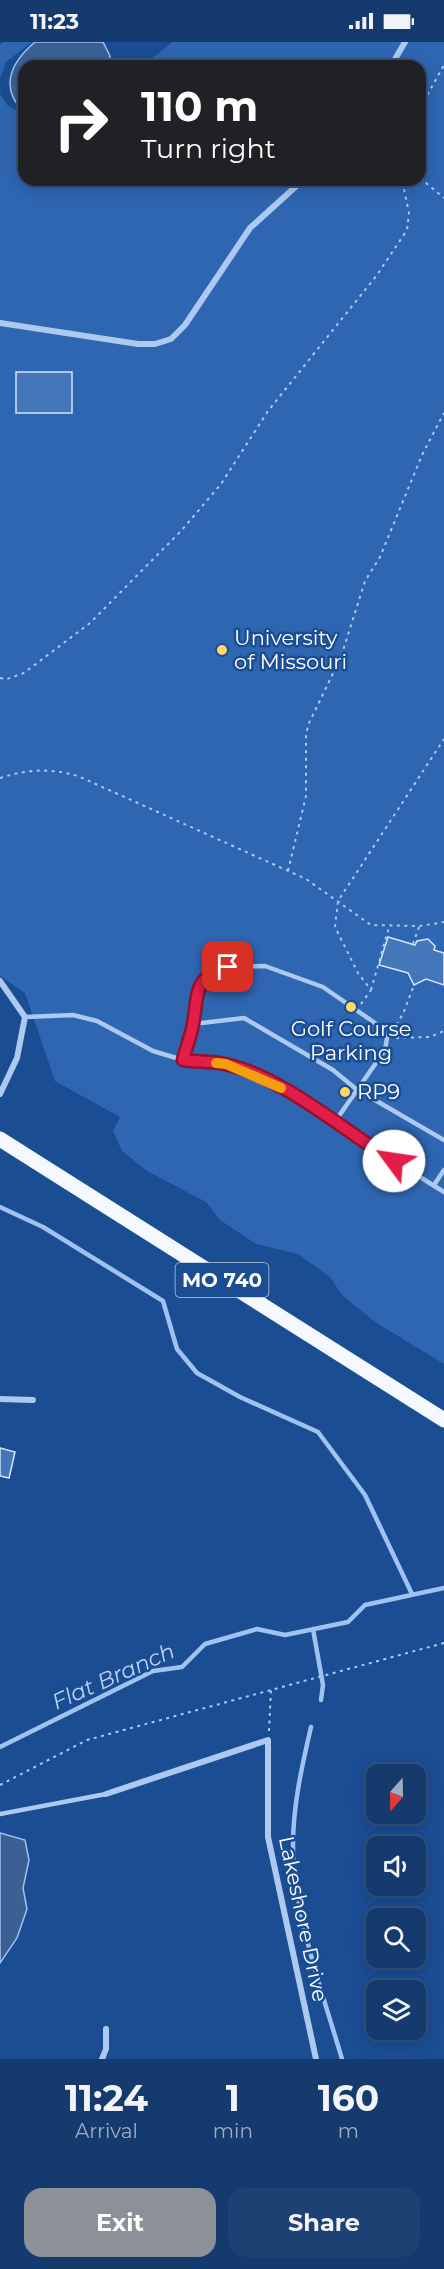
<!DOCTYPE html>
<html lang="en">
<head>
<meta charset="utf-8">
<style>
  body { margin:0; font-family:Montserrat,sans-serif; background:#1d4173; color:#f1f3f6; height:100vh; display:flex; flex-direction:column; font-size:22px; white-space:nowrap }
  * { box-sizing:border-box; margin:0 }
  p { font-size:20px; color:#9dadc2 }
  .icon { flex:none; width:33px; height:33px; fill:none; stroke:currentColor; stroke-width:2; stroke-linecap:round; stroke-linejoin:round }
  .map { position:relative; height:2017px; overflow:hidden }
  .sheet { display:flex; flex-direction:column; background:#143a6e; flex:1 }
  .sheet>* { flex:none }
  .top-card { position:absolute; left:18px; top:18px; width:408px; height:126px; border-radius:18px; box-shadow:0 3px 15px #0003,0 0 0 2px #335481; background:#202124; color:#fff; overflow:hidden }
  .needle { width:39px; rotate:200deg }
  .tools { position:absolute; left:366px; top:1722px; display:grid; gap:12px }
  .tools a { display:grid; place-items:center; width:60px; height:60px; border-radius:12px; background:#143a6e; box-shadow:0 3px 15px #0003,0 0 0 2px #335481; font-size:30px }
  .pin { position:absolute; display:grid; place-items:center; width:51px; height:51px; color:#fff; margin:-26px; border-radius:12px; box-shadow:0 3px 9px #0006 }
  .me { position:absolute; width:66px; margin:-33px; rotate:301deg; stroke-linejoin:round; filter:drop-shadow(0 0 4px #0008) }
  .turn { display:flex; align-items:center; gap:21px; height:126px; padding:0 24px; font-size:27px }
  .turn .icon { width:78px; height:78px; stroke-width:2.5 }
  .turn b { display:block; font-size:42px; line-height:51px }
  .eta { display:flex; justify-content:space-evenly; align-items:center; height:102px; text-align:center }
  .eta b { font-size:36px; font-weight:700; line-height:42px }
  .button { display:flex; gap:12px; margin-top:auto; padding:12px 24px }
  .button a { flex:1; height:69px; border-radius:18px; background:#8c9099; color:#fff; font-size:24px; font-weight:700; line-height:69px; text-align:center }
  .button a+a { background:#1d4173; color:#f1f3f6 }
  .status { display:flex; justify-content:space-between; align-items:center; height:42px; padding:0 30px; background:#143a6e; direction:ltr }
  .status svg { height:16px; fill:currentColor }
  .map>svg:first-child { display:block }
  .green { fill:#2e66b1 }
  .water { fill:#3d6094; stroke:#9fc3f1; stroke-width:1.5 }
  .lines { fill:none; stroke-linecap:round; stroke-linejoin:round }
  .stream { stroke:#9fc3f1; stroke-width:4.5 }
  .building { fill:#4476ba; stroke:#d3e4fb; stroke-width:1.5 }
  .path { stroke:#acc9ef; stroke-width:2; stroke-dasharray:3 4.5; stroke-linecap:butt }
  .lane { stroke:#acc9ef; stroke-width:4.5 }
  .street { stroke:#acc9ef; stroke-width:6 }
  .primary { stroke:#f4f8ff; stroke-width:15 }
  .route-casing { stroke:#92132f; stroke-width:15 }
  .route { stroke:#e11d48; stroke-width:10 }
  .slow { stroke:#f59e0b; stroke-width:10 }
  .poi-dot { fill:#ffd86a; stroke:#1b4d93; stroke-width:2 }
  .labels { text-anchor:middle; stroke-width:5; stroke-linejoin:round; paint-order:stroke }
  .shield { fill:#1b4d93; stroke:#bbcadf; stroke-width:1.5 }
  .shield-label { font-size:20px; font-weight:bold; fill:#fff }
  .poi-label { font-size:21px; fill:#fff; stroke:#1b4d93; text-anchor:start }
  .street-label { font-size:21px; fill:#fff; stroke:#1b4d93 }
  .water-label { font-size:22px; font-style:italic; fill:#b9d3f6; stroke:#1b4d93 }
</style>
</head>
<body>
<div class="status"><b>11:23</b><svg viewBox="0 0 49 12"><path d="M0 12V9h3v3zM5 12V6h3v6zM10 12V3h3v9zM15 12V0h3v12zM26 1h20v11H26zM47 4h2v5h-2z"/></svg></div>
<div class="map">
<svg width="444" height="2017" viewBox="0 0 444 2017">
  <rect width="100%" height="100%" fill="#1b4d93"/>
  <path class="green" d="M 3,0 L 32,0 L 6,20 L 0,36 L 0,3 Z
    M 173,0 L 444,0 L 444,1322 L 375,1280 L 342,1253 L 330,1235 L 298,1212 L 256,1202 L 220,1178 L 206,1160 L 147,1129 L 122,1109 L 113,1089 L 120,1075 L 55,1039 L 25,951 L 0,934 L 0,52 L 8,64 L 24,72 L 24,138 L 420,138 L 420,24 L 142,24 Z"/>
  <path class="water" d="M 35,0 L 103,0 L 110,14 L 108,24 L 24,24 L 24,70 C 0,47 9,22 35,0 Z
    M 0,1791 L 25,1798 L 29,1818 L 23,1846 L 27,1867 L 17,1896 L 0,1921 Z"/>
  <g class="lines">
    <path class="stream" d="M 0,1165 L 43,1185 L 163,1259 L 177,1307 L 197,1331 L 240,1355 L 318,1390 L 365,1453 L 412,1552
      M 313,1587 L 323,1643 L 321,1658
      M 311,1685 C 302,1724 293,1763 293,1803 C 293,1871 323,1952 342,2017
      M 0,1705 L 153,1629 L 182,1625 L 205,1602 L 257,1587 L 285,1593 L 348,1580 L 365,1563 L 444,1546"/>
  </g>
  <path class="building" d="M 16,330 L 72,330 L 72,371 L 16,371 Z
    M 388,895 L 415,903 L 417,899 L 428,897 L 435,904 L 434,908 L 444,911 L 444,943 L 426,937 L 414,943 L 408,931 L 379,923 Z
    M 0,1406 L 15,1410 L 9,1436 L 0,1434 Z"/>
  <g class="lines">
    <path class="path" d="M 420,66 L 444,23
      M 420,136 L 444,156
      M 0,636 L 7,637 L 24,631 L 90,581 L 181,489 L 221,442 L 268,369 L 377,233 L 407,188 L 409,171 L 402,138
      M 0,736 C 29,727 49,726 78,734 L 306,837 L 371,883 L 420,884 L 444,880
      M 288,829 L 306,754 L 306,692 L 309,681 L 341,615 L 365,539 L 380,515 L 422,413 L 444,371
      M 413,902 L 419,885
      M 371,948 L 389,885
      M 361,962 L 371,948 L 358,931 L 335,885 L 338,859 L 444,697
      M 392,989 L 403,972 L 414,943
      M 396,996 L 430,995 L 444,989
      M 269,1689 L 271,1648
      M 0,1743 L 87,1698 L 444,1601"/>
    <path class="lane" d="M 25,975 L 73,973 L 97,979 L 153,1009 L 183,1018 L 226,1022 L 260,1036 L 289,1050 L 375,1107 L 444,1150
      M 193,982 L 244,976 L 333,1028 L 356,1047 L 444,1098
      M 183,1018 L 193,982 L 197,947 L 208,931 L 228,925 L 265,924 L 323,945 L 375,981 L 387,996 L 385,1008 L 334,1081
      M 434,1143 L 444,1128
      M 0,1772 L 106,1752"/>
    <path class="street" d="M 391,24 L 405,0
      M 0,281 L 138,302 L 155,302 L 171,297 L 185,283 L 250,186 L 303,138
      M 0,939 L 25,975 L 17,1016 L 0,1052
      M 0,1357 L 33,1358
      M 106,1752 L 268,1698 L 268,1795 L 316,2017
      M 102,2017 L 106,2007 L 106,1987"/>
    <path class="primary" d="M 0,1097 L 444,1378"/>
  </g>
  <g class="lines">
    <g class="route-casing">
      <path id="route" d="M 228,925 C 192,937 199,950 193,982 C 191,994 186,1006 183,1018 C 197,1020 212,1019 225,1022 C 282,1034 344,1089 394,1119"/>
    </g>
    <use href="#route" class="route"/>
    <path class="slow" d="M 216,1021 L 226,1022 L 281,1046"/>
  </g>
  <g class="poi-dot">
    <circle cx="222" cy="608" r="6"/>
    <circle cx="351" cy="965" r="6"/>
    <circle cx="345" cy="1050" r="6"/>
  </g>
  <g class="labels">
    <rect class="shield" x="175.5" y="1221" width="93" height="34" rx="4.5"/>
    <g class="shield-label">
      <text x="222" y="1245">MO 740</text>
    </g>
    <g class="poi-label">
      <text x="234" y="603">University<tspan x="234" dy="24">of Missouri</tspan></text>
      <text x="351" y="994" text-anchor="middle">Golf Course<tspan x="351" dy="24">Parking</tspan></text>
      <text x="357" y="1057">RP9</text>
    </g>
    <g class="street-label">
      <text transform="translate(303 1877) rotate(78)" y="7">Lakeshore Drive</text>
    </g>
    <g class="water-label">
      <text transform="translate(113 1634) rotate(-24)" y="8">Flat Branch</text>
    </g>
  </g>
</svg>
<div class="tools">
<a><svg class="needle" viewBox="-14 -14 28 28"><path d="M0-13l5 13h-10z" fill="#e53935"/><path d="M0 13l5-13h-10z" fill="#9dadc2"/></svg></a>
<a><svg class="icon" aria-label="sound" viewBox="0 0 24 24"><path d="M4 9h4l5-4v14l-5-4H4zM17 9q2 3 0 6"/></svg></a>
<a><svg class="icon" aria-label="search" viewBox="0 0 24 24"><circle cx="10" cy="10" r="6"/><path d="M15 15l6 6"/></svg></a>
<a><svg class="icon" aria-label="layers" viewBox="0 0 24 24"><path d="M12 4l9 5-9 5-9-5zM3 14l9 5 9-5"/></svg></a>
</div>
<div class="pin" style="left:228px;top:925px;background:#d93025"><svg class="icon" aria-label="arrive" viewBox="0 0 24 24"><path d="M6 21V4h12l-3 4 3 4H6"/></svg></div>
<svg class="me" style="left:394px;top:1119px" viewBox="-20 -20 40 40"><circle r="19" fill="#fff"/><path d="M0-13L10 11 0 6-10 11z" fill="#e11d48"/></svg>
<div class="top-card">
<div class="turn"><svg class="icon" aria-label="right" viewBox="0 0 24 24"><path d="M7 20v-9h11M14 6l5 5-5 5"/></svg><div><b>110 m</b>Turn right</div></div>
</div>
</div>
<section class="sheet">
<div class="eta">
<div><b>11:24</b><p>Arrival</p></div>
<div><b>1</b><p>min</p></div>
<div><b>160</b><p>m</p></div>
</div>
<div class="button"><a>Exit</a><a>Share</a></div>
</section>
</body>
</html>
